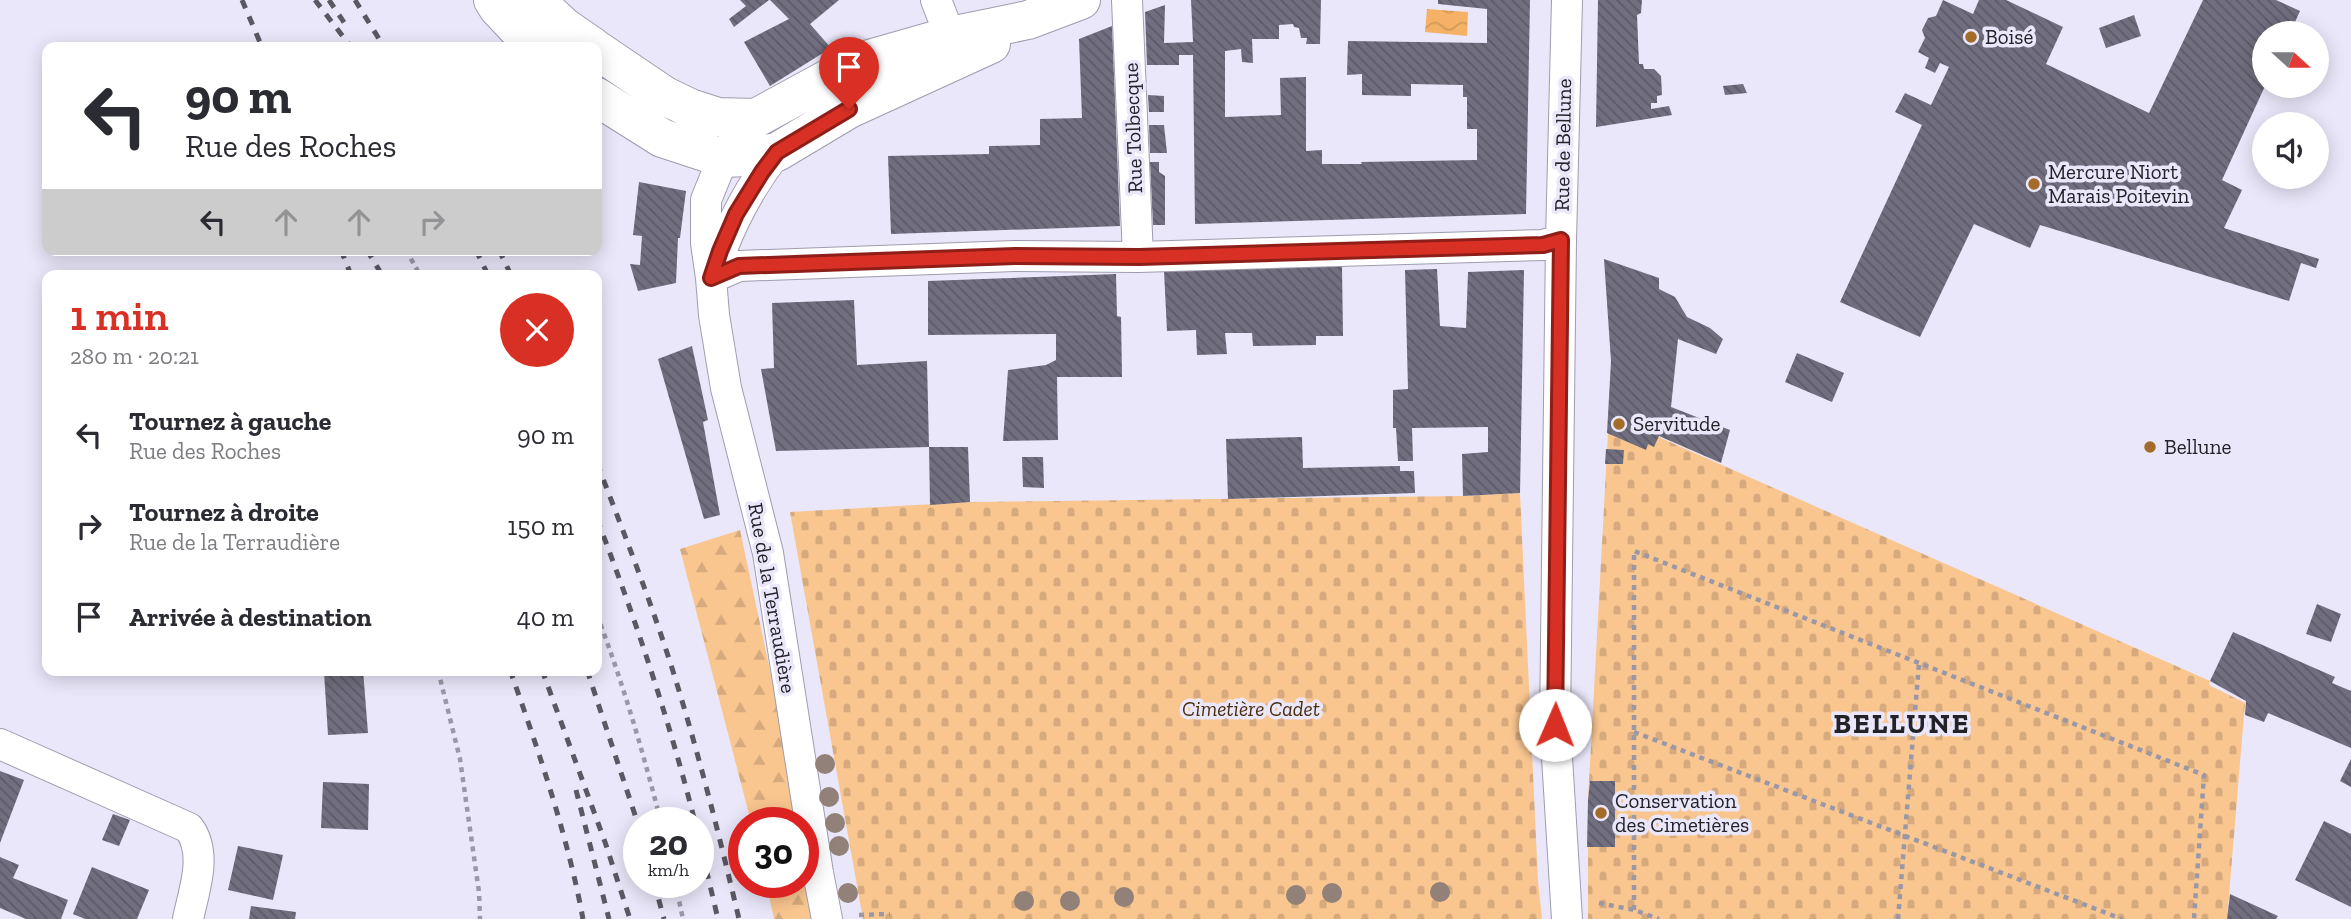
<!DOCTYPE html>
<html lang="fr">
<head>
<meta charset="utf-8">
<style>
  body { margin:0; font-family:"Zilla Slab",serif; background:#f7f7f7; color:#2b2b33; height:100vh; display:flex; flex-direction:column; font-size:26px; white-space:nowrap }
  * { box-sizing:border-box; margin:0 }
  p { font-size:23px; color:#7c7c81 }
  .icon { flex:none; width:38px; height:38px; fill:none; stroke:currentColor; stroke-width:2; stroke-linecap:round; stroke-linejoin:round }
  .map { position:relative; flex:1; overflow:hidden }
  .panel { position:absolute; left:42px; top:270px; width:560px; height:406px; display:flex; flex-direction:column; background:#fff; border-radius:14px; box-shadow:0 4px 18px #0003 }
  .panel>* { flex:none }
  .banner { position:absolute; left:42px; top:42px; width:560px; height:214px; border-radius:14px; box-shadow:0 4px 18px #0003; background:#fff; color:#2b2b33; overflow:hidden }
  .needle { width:46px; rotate:111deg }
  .tools { position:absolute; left:2252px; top:21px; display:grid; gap:14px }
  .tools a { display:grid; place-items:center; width:77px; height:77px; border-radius:50%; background:#fff; box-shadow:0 4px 18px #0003; font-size:35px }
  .speed { position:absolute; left:623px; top:807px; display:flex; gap:14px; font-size:35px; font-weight:700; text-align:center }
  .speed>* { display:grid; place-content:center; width:91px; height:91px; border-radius:50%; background:#fff; box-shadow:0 4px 18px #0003; line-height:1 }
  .speed small { font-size:18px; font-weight:400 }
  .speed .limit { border:10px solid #d22; background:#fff; color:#111 }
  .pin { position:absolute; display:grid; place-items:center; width:60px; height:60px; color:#fff; margin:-72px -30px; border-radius:50% 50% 50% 0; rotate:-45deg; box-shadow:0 0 7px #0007 }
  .pin .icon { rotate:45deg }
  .me { position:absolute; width:77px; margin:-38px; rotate:1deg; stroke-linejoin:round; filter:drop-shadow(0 0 5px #0008) }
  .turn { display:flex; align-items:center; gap:24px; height:147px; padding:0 28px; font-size:32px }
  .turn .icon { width:91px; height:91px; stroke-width:2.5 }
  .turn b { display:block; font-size:49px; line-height:60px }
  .lanes { display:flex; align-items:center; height:66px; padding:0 28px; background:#0003; justify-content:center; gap:35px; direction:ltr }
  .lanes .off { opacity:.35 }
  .round { display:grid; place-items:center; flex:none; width:74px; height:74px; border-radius:37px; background:#f7f7f7 }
  .overview { display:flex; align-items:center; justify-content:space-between; height:119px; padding:0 28px }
  h1 { font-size:42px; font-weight:600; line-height:52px; color:#d93025 }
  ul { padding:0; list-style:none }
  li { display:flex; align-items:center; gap:21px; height:91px; padding:0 28px }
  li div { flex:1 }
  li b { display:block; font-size:26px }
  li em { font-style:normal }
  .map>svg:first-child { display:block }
  .forest { fill:url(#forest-firs) }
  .cemetery { fill:url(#cemetery-stones) }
  .water { fill:url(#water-waves) }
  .building { fill:url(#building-back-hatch) }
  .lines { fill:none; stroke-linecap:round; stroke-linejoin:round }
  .minor-casing { stroke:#9f9cae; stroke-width:32 }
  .secondary-casing { stroke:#9f9cae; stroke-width:40 }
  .path { stroke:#9a98a6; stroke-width:4.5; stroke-dasharray:5 5; stroke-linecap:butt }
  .minor { stroke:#fff; stroke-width:30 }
  .secondary { stroke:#fff; stroke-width:38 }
  .rail { stroke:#5a5862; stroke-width:5; stroke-dasharray:9 9; stroke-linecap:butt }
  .tree { fill:#918178 }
  .route-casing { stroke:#8d1f18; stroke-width:18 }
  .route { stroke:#d93025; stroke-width:12 }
  .poi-dot { fill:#a36c28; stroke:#eae7fa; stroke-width:2.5 }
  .labels { text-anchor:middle; stroke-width:7; stroke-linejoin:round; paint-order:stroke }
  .poi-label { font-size:21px; fill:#232229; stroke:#eae7fa; text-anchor:start }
  .street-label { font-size:21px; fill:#232229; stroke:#eae7fa }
  .park-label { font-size:21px; font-style:italic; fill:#492e0e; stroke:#eae7fa }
  .district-label { font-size:28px; font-weight:bold; letter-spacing:2px; fill:#232229; stroke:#eae7fa }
</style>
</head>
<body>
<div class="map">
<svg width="2351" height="919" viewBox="0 0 2351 919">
  <defs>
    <pattern id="forest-firs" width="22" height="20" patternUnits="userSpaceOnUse" patternTransform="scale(1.75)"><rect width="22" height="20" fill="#fac690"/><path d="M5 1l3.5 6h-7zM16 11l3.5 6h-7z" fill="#d6aa7c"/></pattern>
    <pattern id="cemetery-stones" width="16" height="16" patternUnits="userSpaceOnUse" patternTransform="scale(1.75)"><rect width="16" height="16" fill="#fac690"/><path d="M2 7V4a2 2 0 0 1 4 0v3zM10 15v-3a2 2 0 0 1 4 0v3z" fill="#d6aa7c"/></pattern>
    <pattern id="water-waves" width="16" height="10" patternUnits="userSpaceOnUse" patternTransform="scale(1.75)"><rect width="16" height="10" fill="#f5b266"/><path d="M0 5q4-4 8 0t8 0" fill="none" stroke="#d29958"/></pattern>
    <pattern id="building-back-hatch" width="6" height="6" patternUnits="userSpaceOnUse" patternTransform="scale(1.75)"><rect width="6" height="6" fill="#716e7f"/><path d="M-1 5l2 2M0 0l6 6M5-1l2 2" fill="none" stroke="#5c5a68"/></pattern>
  </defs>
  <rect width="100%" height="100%" fill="#eae7fa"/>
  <path class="forest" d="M 740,530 L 782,727 L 798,822 L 751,822 L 680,549 Z
    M 803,857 L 814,919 L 774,919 L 766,882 L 803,882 Z"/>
  <path class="cemetery" d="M 1609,415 L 2210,681 L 2209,685 L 2245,703 L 2227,919 L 1588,919 L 1588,800 Z
    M 1520,493 L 1538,881 L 1542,919 L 863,919 L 790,512 L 970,502 L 1463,496 Z"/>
  <path class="water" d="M 1427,9 L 1468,12 L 1467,36 L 1425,32 Z"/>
  <path class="building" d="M 740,0 L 769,0 L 734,27 L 729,19 L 746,6 Z
    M 770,0 L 839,0 L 810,24 L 831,48 L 770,86 L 744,42 L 789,19 Z
    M 1191,0 L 1321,0 L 1320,44 L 1306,44 L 1307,38 L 1301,38 L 1299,28 L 1294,27 L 1293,24 L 1279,25 L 1279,39 L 1252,39 L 1253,63 L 1242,62 L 1241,49 L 1225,51 L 1225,117 L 1281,115 L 1280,78 L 1306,77 L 1306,151 L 1322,150 L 1322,164 L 1362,164 L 1361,162 L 1477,160 L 1477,129 L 1467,129 L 1467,97 L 1463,97 L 1463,85 L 1411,84 L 1411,96 L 1362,95 L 1362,74 L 1347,75 L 1348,41 L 1487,43 L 1487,9 L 1438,4 L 1438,0 L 1530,0 L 1526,214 L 1195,224 L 1193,55 L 1179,55 L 1179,65 L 1147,65 L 1145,12 L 1165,5 L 1164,43 L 1193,42 Z
    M 1598,0 L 1642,0 L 1641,13 L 1637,15 L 1639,64 L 1643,64 L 1644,69 L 1654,69 L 1661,76 L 1662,95 L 1657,96 L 1657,103 L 1651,103 L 1651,109 L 1669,106 L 1672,115 L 1596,127 Z
    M 1943,0 L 1973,14 L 1979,0 L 2006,0 L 2063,27 L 2046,64 L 2149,113 L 2203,0 L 2276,0 L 2300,11 L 2290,33 L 2264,33 L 2265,86 L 2222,180 L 2242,190 L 2224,228 L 2319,259 L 2316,268 L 2301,263 L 2289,301 L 2040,225 L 2030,248 L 1974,224 L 1920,337 L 1840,302 L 1922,125 L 1895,112 L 1905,93 L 1931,105 L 1949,67 L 1940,63 L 1935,73 L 1925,68 L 1929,58 L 1918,52 L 1925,38 L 1922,30 L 1928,18 L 1936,16 Z
    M 2134,15 L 2141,36 L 2106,48 L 2099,28 Z
    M 1112,26 L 1120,226 L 891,234 L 888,156 L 989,154 L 989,146 L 1040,145 L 1040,119 L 1082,118 L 1079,39 Z
    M 1743,84 L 1747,93 L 1725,95 L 1723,86 Z
    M 1148,95 L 1164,96 L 1164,112 L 1149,112 Z
    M 1149,125 L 1164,125 L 1167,153 L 1150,153 Z
    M 1150,162 L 1159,162 L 1159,172 L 1165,176 L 1165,225 L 1153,225 Z
    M 639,182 L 686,191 L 680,238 L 678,238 L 676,283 L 638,291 L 630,264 L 640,265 L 642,236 L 633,235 Z
    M 1604,259 L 1659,278 L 1659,289 L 1675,297 L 1687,317 L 1710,328 L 1723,339 L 1716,354 L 1678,339 L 1671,407 L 1730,430 L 1721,463 L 1659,436 L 1654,447 L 1648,444 L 1646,450 L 1607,433 L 1611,361 Z
    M 1342,266 L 1343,336 L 1316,336 L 1316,345 L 1253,346 L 1252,333 L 1225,333 L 1227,354 L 1197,355 L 1196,330 L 1167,331 L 1164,271 L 1222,267 Z
    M 1437,269 L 1440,326 L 1466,328 L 1468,272 L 1524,270 L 1520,493 L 1463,496 L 1462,454 L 1488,452 L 1488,427 L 1412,428 L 1413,461 L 1398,461 L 1396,428 L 1393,428 L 1393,390 L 1408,389 L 1405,270 Z
    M 1116,274 L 1117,316 L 1121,317 L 1122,377 L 1057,377 L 1058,440 L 1003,441 L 1008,370 L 1046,365 L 1056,360 L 1056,334 L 928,335 L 928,281 Z
    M 854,300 L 857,365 L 927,361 L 929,447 L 776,451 L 761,369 L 774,368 L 772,303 Z
    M 692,346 L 708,420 L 703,422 L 720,515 L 704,519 L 658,359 Z
    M 1797,353 L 1844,373 L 1832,402 L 1785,382 Z
    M 1302,437 L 1303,468 L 1400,466 L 1400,471 L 1414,471 L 1415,493 L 1228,499 L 1226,439 Z
    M 929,447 L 968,447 L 970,502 L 930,505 Z
    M 1606,449 L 1624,450 L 1623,464 L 1605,464 Z
    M 1022,457 L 1043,457 L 1044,488 L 1023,487 Z
    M 2317,604 L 2341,614 L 2331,642 L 2306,634 Z
    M 2233,632 L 2335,677 L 2332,683 L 2351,691 L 2351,748 L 2268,713 L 2264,722 L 2245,715 L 2246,701 L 2210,681 Z
    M 363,670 L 368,733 L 328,735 L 324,672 Z
    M 2351,759 L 2351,787 L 2340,781 Z
    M 0,771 L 24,780 L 0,843 Z
    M 1590,781 L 1615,781 L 1615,847 L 1587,847 L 1588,800 Z
    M 323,782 L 369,784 L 368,830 L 321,828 Z
    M 113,814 L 130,820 L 119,846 L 102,840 Z
    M 2324,821 L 2351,834 L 2351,907 L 2295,880 Z
    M 238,846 L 283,855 L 273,900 L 228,890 Z
    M 0,857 L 19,865 L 13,878 L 68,900 L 61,919 L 26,919 L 0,908 Z
    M 92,867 L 149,890 L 137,919 L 85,919 L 73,914 Z
    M 2230,894 L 2278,916 L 2276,919 L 2227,919 Z
    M 251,906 L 296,912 L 295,919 L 249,919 Z"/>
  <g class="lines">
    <g class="minor-casing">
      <path id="minor" d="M 936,0 L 950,36
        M 1127,0 L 1138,257
        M 1567,0 L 1561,240 L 1555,725 L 1567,919
        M 756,118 L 731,145 L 723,158 L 706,200 L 706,243 L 711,278 L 714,315 L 726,388 L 768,553 L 818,873 L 827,919
        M 713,275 C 727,230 748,189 777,152
        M 711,278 L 739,266 L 1015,256 L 1138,257 L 1543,245 L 1561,240
        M 0,744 L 189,828 C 208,854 194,890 188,919"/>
    </g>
    <g class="secondary-casing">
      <path id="secondary" d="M 493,0 L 498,8 L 535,47
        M 535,0 L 564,27 L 593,47
        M 597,50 L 665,96 L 690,108 L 718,117 L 756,118 L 859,62 L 950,36 L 1028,20 L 1081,0
        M 597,97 L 662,138 L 723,158 L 747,157 L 777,152 L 849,109 L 991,44"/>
    </g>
    <path class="path" d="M 406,250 L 420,275
      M 597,615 C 623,683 643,752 661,822
      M 438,670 L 460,759 L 479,892 L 480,919
      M 1634,732 L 2122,919
      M 675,882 L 683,919
      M 1599,903 L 1634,910 L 1659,919
      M 1634,910 L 1634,551 L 2204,775 L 2194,919
      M 859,915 L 890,914
      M 1898,919 L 1919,663"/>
    <use href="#minor" class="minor"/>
    <use href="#secondary" class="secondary"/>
    <path class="rail" d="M 242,0 L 262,47
      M 315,0 L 351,47
      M 329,0 L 345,24
      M 355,0 L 384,47
      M 341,250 L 351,275
      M 367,250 L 382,275
      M 476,250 L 488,275
      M 499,250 L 511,275
      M 597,463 C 623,531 650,599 672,668 C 698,751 719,834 739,919
      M 597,519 C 635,618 669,719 695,822
      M 510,670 C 538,749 568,837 583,919
      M 542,670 L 605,842 L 630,919
      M 587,670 L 639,827
      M 576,790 L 609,919
      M 698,835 L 718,919
      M 654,882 L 664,919"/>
  </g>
  <g class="tree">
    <circle cx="825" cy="764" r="10"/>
    <circle cx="829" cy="797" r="10"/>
    <circle cx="835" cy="823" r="10"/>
    <circle cx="839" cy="846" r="10"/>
    <circle cx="1440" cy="892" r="10"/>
    <circle cx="848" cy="893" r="10"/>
    <circle cx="1332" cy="893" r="10"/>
    <circle cx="1296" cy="895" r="10"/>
    <circle cx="1124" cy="897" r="10"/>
    <circle cx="1024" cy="901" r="10"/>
    <circle cx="1070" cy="901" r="10"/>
  </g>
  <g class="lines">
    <g class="route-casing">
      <path id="route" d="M 849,109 L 777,152 L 762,172 L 736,214 L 720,251 L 711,278 L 739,266 L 1015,256 L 1139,257 L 1543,245 L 1561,240 L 1555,725"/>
    </g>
    <use href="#route" class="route"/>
  </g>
  <g class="poi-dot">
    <circle cx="1971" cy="37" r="7"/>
    <circle cx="2034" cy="184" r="7"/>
    <circle cx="1619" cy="424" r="7"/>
    <circle cx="2150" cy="447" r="7"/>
    <circle cx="1601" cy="813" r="7"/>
  </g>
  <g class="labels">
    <g class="poi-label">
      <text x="1985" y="44">Boisé</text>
      <text x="2048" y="179">Mercure Niort<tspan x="2048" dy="24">Marais Poitevin</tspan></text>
      <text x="1633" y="431">Servitude</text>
      <text x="2164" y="454">Bellune</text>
      <text x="1615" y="808">Conservation<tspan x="1615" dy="24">des Cimetières</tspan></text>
    </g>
    <g class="street-label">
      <text transform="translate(1133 128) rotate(-92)" y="7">Rue Tolbecque</text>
      <text transform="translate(1563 145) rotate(-89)" y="7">Rue de Bellune</text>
      <text transform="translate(772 598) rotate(80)" y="7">Rue de la Terraudière</text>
    </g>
    <g class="park-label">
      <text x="1251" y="716">Cimetière Cadet</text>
    </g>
    <g class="district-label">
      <text x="1902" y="733">BELLUNE</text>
    </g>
  </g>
</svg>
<div class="tools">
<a><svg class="needle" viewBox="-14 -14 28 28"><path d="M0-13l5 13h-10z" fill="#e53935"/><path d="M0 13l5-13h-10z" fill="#7c7c81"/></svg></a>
<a><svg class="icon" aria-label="sound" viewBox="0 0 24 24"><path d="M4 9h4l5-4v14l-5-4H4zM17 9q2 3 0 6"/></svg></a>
</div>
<div class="speed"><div>20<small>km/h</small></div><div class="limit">30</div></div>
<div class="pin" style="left:849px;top:109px;background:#d93025"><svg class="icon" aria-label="arrive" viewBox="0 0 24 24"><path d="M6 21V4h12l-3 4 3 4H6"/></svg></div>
<svg class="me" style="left:1555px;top:725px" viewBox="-20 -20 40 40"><circle r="19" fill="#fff"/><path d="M0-13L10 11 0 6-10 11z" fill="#d93025"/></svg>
<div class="banner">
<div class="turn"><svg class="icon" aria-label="left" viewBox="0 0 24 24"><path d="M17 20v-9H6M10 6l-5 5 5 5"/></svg><div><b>90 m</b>Rue des Roches</div></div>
<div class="lanes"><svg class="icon" aria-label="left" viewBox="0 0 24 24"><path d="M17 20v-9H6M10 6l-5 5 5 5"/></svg><svg class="icon off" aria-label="ahead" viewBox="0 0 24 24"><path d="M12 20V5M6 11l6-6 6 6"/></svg><svg class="icon off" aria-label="ahead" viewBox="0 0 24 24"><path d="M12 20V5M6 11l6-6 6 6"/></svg><svg class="icon off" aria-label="right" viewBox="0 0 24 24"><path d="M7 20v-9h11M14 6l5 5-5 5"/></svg></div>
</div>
<section class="panel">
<div class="overview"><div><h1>1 min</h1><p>280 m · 20:21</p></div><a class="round" style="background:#d93025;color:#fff"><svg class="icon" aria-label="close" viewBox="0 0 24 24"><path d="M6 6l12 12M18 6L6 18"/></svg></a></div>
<ul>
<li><svg class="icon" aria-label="left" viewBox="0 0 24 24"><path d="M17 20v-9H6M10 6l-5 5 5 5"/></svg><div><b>Tournez à gauche</b><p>Rue des Roches</p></div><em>90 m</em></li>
<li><svg class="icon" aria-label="right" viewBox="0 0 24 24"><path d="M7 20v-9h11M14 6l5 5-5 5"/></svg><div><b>Tournez à droite</b><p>Rue de la Terraudière</p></div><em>150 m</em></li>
<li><svg class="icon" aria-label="arrive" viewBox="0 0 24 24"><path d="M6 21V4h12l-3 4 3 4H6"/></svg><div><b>Arrivée à destination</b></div><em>40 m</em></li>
</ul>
</section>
</div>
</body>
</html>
